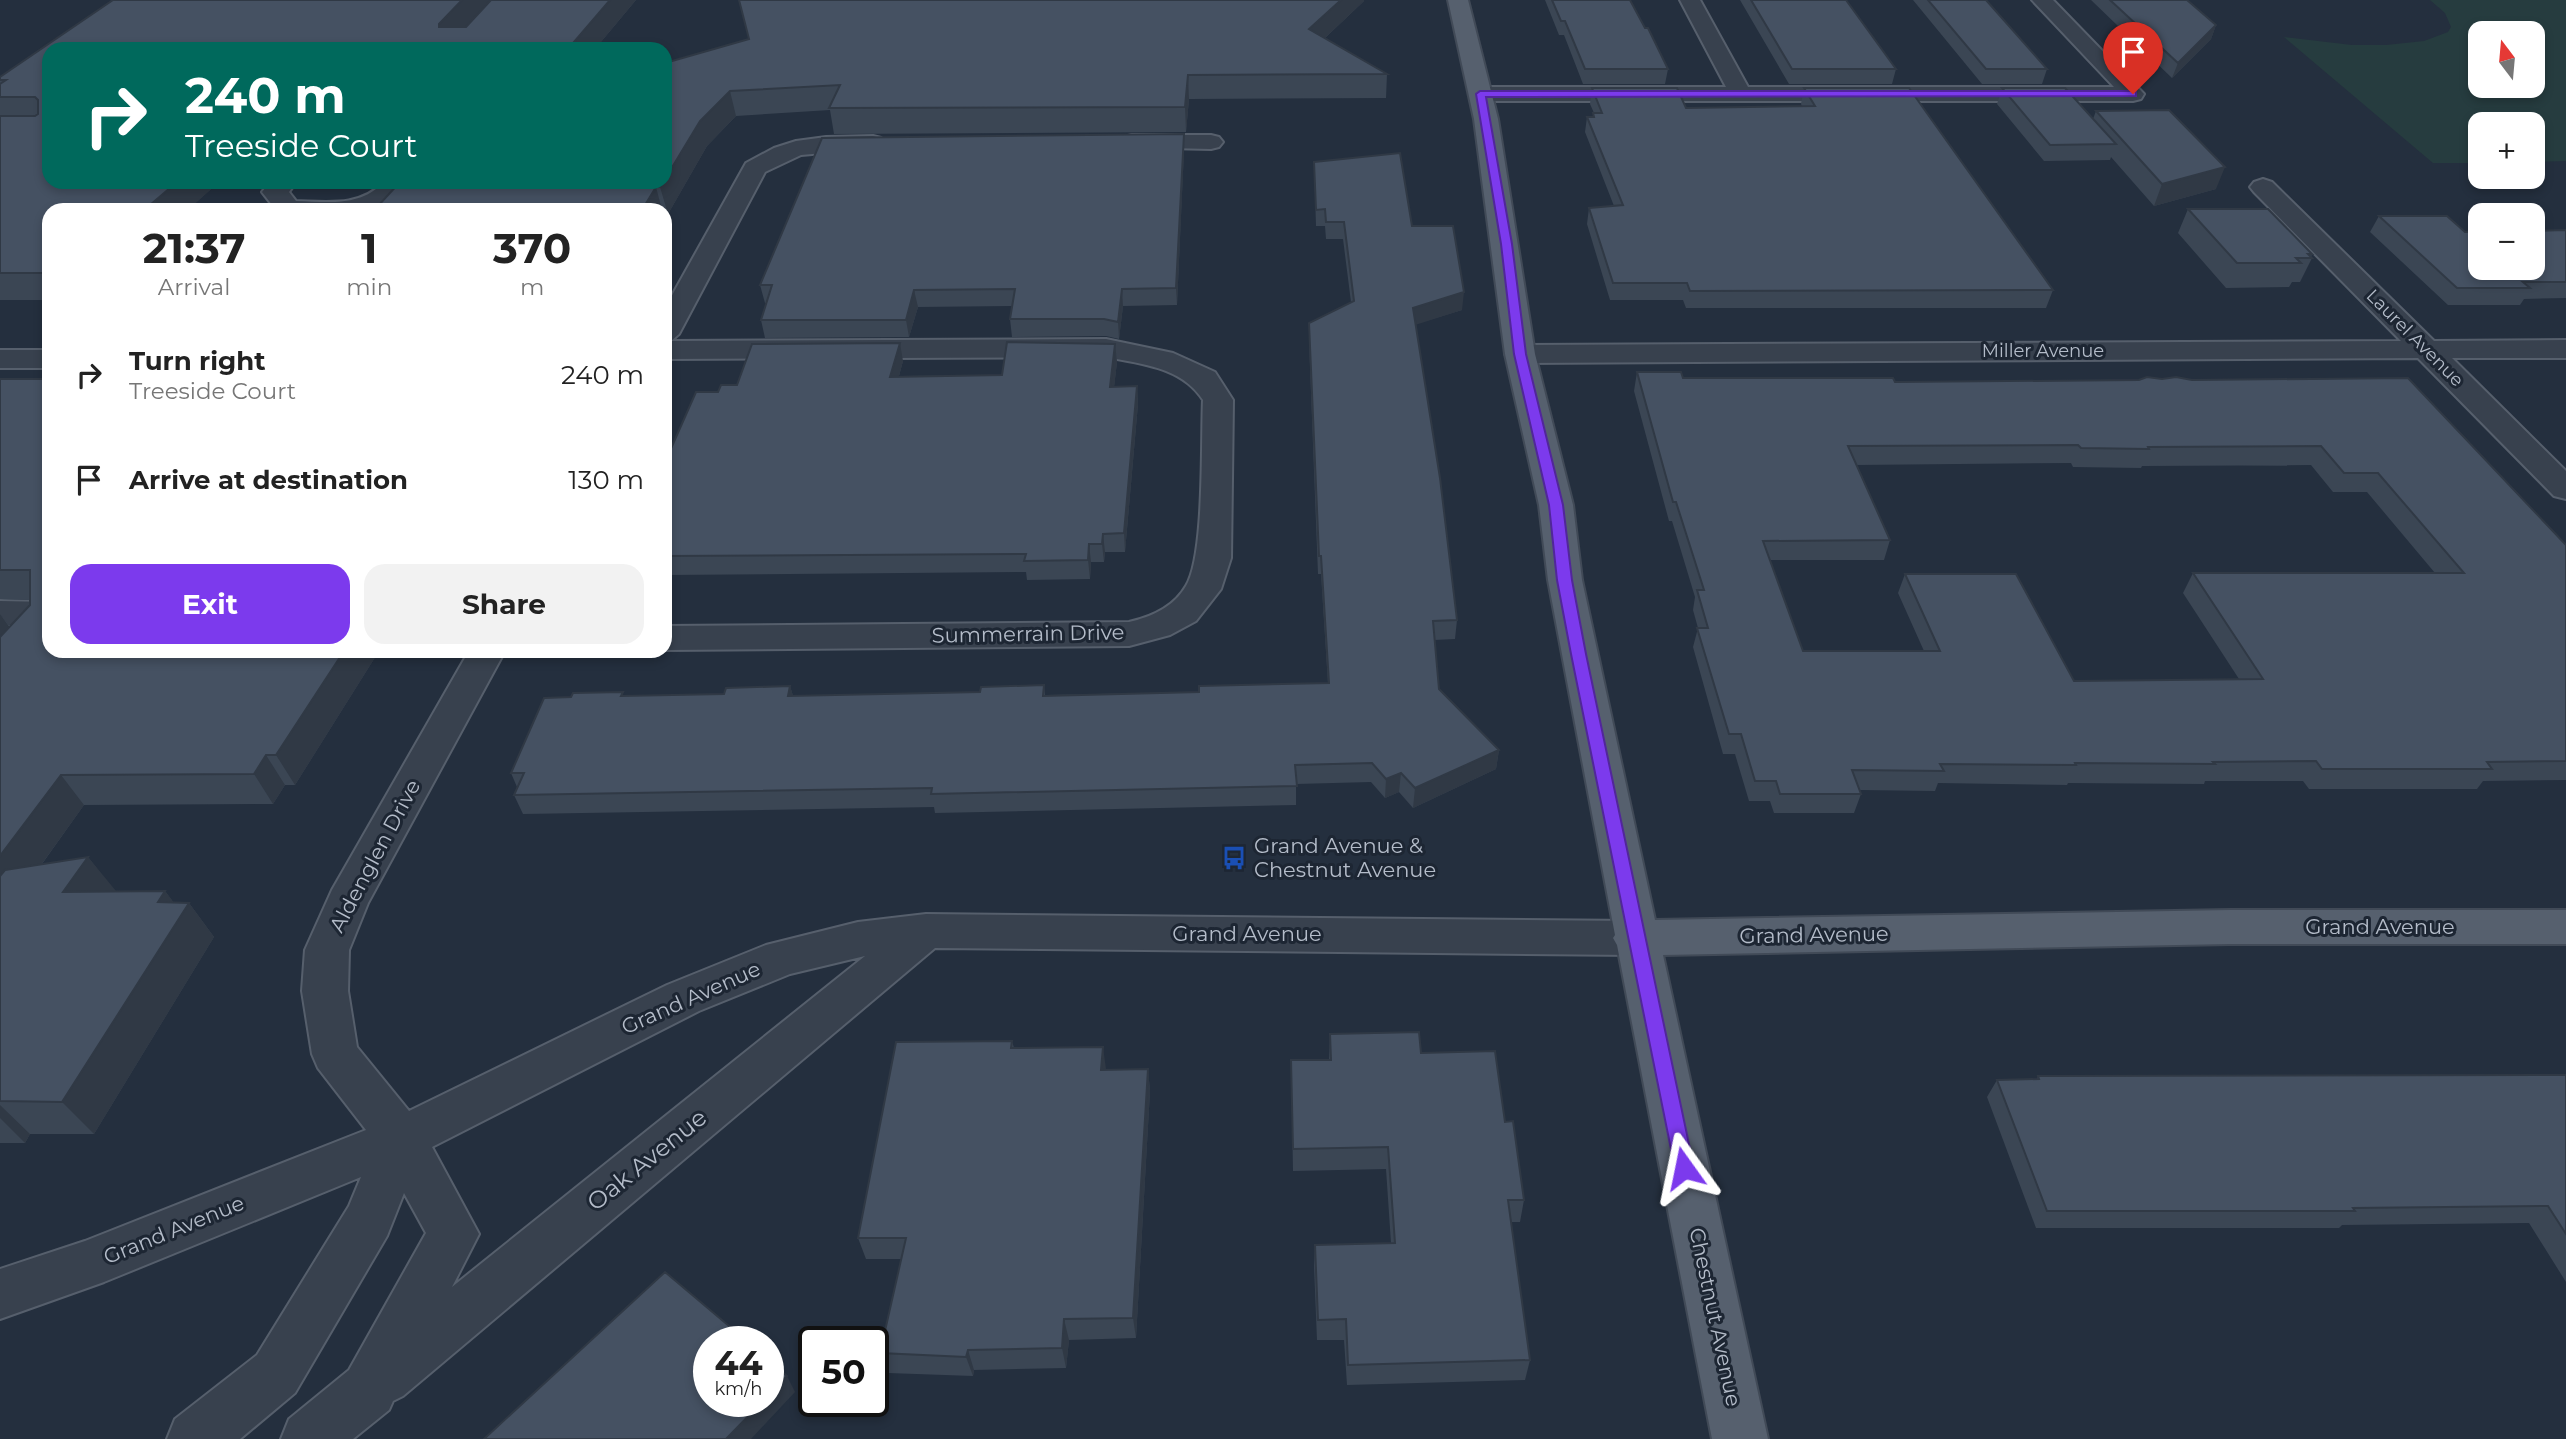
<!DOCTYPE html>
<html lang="en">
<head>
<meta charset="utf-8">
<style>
  body { margin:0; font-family:Montserrat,sans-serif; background:#f2f2f2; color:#222; height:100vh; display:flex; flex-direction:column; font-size:26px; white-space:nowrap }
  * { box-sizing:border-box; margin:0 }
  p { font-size:23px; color:#767676 }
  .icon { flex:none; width:38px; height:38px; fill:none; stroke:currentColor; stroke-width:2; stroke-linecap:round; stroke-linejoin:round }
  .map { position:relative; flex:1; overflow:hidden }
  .panel { position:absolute; left:42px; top:203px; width:630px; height:455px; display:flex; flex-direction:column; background:#fff; border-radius:21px; box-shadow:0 4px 10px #0003 }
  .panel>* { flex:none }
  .hud { position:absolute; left:42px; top:42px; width:630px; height:147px; border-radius:21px; box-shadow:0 4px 10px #0003; background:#00695c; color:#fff; overflow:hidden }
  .needle { width:46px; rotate:344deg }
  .tools { position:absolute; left:2468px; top:21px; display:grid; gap:14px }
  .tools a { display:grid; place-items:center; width:77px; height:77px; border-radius:14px; background:#fff; box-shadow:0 4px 10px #0003; font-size:35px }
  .speed { position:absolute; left:693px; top:1326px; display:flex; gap:14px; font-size:35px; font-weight:700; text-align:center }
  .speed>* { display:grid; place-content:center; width:91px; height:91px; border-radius:50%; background:#fff; box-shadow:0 4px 10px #0003; line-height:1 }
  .speed small { font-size:18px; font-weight:400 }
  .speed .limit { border:4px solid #111; border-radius:10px; background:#fff; color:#111 }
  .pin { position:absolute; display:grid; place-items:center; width:60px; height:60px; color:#fff; margin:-72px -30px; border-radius:50% 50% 50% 0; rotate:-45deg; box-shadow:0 0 7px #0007 }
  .pin .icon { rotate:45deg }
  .me { position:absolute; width:77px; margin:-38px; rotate:348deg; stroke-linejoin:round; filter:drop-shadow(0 0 5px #0008) }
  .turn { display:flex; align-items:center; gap:24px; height:147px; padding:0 28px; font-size:32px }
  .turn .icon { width:91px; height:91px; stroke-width:2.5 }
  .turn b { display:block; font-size:49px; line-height:60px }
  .eta { display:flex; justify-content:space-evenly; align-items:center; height:119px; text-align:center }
  .eta b { font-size:42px; font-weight:700; line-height:49px }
  .action { display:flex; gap:14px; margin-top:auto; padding:14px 28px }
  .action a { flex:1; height:80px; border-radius:21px; background:#7c3aed; color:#fff; font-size:28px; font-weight:700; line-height:80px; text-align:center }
  .action a+a { background:#f2f2f2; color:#222 }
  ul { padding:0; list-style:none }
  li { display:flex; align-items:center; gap:21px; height:105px; padding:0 28px }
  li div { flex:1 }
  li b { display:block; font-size:26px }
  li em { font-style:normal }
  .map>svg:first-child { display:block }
  .green { fill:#263c3f; fill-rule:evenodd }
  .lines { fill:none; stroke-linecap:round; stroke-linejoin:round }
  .minor-casing { stroke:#565f6c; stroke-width:4 }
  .major-casing { stroke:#414a57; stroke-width:4 }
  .minor { fill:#38414e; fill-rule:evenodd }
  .major { fill:#56606e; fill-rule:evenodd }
  .wall { fill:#3b4654; fill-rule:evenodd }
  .shaded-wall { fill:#303945 }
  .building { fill:#455162; stroke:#303945; stroke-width:2; fill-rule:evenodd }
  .route { fill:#7c3aed; stroke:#51269a; stroke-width:2 }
  .labels { text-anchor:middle; stroke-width:6; stroke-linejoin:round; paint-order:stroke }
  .far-street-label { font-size:18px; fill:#b4bcc9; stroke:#1d2633 }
  .street-label { font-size:21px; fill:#b4bcc9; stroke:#1d2633 }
  .poi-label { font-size:21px; fill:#b4bcc9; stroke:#1d2633; text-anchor:start }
  .near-street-label { font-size:24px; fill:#b4bcc9; stroke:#1d2633 }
</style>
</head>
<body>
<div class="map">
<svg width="2566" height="1439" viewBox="0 0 2566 1439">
  <rect width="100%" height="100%" fill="#242f3e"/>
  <path class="green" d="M 2430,0 L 2566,0 L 2566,161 L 2532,162 L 2532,124 L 2480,124 L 2480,163 L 2433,163 L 2284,37 L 2352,45 L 2386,45 L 2424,41 L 2448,32 L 2451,27 L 2445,13 ZM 2480,33 L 2532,33 L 2532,86 L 2480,86 Z"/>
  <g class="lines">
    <g class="minor-casing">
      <path id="minor" d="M 1680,0 L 1700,0 L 1748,87 L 2114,87 L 2032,0 L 2053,0 L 2144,94 L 2141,99 L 2133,101 L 1480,101 L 1472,99 L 1469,94 L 1472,89 L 1480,87 L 1726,87 Z
        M 1132,135 L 1211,135 L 1219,137 L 1223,142 L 1219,147 L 1211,149 L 1124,147 L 1120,142 L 1124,137 Z
        M 873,136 L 881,138 L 885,143 L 881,148 L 801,155 L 765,172 L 679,334 L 671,341 L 1106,339 L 1173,353 L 1215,372 L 1233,400 L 1231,558 L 1221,589 L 1196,621 L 1170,635 L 1129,646 L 665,650 L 665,626 L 1129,622 C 1151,617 1174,607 1186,586 C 1205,555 1201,441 1203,400 C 1182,367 1141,364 1106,357 L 665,359 L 665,308 L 746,163 L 774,148 L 796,141 L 826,137 Z
        M 2263,179 L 2272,182 L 2434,341 L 2566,340 L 2566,358 L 2452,358 L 2566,471 L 2566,499 L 2554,496 L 2418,358 L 1520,363 L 1510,360 L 1505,354 L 1510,348 L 1520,345 L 2401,341 L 2254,192 L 2250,187 L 2254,182 Z
        M 270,182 L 296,182 L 289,192 L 296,201 C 329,202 360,207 384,182 L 410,182 L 391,204 L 375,210 L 276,210 L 262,192 Z
        M 0,350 L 49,350 L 49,368 L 0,368 Z
        M 0,601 L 49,602 L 49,633 L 13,675 L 0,678 L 0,643 L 16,625 L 0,625 Z
        M 469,651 L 505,651 L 368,903 L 349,950 L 348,991 L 357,1047 L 409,1111 L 667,985 L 766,945 L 858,922 L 926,914 L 1635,921 L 1651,926 L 1657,938 L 1651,950 L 1635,955 L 935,948 L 403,1396 L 393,1401 L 389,1410 L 353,1439 L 281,1439 L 289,1419 L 349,1370 L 426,1233 L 404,1193 L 387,1236 L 295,1393 L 240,1439 L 167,1439 L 175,1419 L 257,1355 L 349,1206 L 361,1177 L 104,1282 L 0,1319 L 0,1269 L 85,1241 L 366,1130 L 318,1068 L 312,1054 L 302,991 L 305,950 L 332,890 ZM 865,956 L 452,1287 L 479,1234 L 432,1147 L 699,1011 L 790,974 Z"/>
    </g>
    <g class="major-casing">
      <path id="major" d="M 1448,0 L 1468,0 L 1498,119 L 1535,354 L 1573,505 L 1582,580 L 1655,920 L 2230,910 L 2566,910 L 2566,944 L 2230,944 L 1663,955 L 1768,1439 L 1712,1439 L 1617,945 L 1613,938 L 1615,935 L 1548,580 L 1539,505 L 1505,354 L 1474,119 Z"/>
    </g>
    <use href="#minor" class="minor"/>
    <use href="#major" class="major"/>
  </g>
  <path class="wall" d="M 113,0 L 636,0 L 595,49 L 49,49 L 49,182 L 219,182 L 193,205 L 378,206 L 749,40 L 739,0 L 1364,0 L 1364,1 L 1325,38 L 1387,74 L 1386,98 L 1189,99 L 1186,132 L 834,134 L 830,110 L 736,116 L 707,146 L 668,214 L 665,214 L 665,210 L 49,210 L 49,300 L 0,300 L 0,77 Z
    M 1545,0 L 1630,0 L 1668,69 L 1665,84 L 1583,84 L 1564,35 L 1559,35 Z
    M 1740,0 L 1846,0 L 1896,69 L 1892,84 L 1789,84 Z
    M 1913,0 L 1986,0 L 2047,69 L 2042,84 L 1982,84 Z
    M 2091,0 L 2187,0 L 2216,25 L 2211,39 L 2172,78 Z
    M 1592,88 L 1686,108 L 1802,106 L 1801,104 L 1804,88 L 2053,290 L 2046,308 L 1686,308 L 1683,300 L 1610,300 L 1587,224 L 1589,208 L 1614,206 L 1585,132 L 1587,117 L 1593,117 L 1594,113 L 1590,104 Z
    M 2002,88 L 2093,119 L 2096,111 L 2216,189 L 2154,206 L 2111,157 L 2110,160 L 2044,161 L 1997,104 Z
    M 1184,134 L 1184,150 L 1177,305 L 1123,306 L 1119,339 L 1106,336 L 1012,337 L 1010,319 L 1012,306 L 918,307 L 909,337 L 765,338 L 761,320 L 767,303 L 765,303 L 760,285 Z
    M 1314,162 L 1412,226 L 1462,310 L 1416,324 L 1457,620 L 1455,639 L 1434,640 L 1439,689 L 1499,750 L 1496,769 L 1413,808 L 1399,792 L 1385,798 L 1371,782 L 1296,784 L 1296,805 L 935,813 L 934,807 L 523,814 L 514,795 L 517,787 L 511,773 L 625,696 L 724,694 L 790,686 L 793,696 L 980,692 L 1044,685 L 1045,695 L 1199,692 L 1328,684 L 1321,574 L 1318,574 L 1309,341 L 1309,323 L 1351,302 L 1343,239 L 1326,239 L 1325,226 L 1316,226 Z
    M 2188,209 L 2312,254 L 2311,257 L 2312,258 L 2300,282 L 2292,282 L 2289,287 L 2226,288 L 2178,233 Z
    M 2379,216 L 2465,232 L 2566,230 L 2566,298 L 2524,299 L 2520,305 L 2448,305 L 2370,232 Z
    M 1115,344 L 1117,362 L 1114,387 L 1137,386 L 1138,404 L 1125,552 L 1105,552 L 1104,562 L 1091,562 L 1090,579 L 1027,580 L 1026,572 L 665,575 L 665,462 L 718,392 L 737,385 L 903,361 L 899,376 L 1002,375 Z
    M 1637,372 L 1683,378 L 1895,382 L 2139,380 L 2147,377 L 2566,545 L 2566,780 L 2483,781 L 2477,789 L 2309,789 L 2303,781 L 2205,781 L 2204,784 L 2068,783 L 2067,785 L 1938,783 L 1935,791 L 1860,790 L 1861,794 L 1854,813 L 1774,813 L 1770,801 L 1749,801 L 1735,754 L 1723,754 L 1693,647 L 1698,628 L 1693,610 L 1695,597 L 1672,521 L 1669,521 L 1634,391 ZM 2071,463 L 2073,467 L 2141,468 L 2142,466 L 2311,465 L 2333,492 L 2367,492 L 2435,573 L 2193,573 L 2183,593 L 2239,679 L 2074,681 L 1905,574 L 1898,593 L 1924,651 L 1803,651 L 1770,560 L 1884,560 L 1890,540 L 1856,465 Z
    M 0,379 L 49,651 L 379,651 L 295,785 L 285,785 L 273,804 L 84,805 L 42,864 L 88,857 L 115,892 L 165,891 L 173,902 L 189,903 L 214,937 L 94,1134 L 30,1134 L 25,1143 L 0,1143 L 0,614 L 10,627 L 30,605 L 30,600 L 0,599 Z
    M 1330,1034 L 1421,1053 L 1505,1122 L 1524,1200 L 1520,1222 L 1511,1222 L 1530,1360 L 1525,1380 L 1347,1385 L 1344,1340 L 1317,1340 L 1314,1266 L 1315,1245 L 1391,1243 L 1386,1169 L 1293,1171 L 1291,1060 L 1329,1060 Z
    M 1012,1041 L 1014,1048 L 1106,1070 L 1148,1069 L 1150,1091 L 1136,1338 L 1069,1340 L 1066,1368 L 974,1370 L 973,1376 L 888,1373 L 880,1353 L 901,1259 L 866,1259 L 858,1238 Z
    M 2566,1075 L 2566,1282 L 2529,1223 L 2342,1225 L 2339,1228 L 2036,1228 L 1987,1097 L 1997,1080 L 2037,1079 L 2038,1076 Z"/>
  <path class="shaded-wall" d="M 462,0 L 492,0 L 450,44 L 439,27 L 439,24 Z
    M 610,0 L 636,0 L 595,49 L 568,49 Z
    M 1341,0 L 1364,0 L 1364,1 L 1309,53 L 1309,29 Z
    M 2216,25 L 2211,39 L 2172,78 L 2178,63 Z
    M 381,43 L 384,49 L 375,49 Z
    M 1188,75 L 1189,99 L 1186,132 L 1185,107 Z
    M 730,91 L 736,116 L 707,146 L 668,214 L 660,187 L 663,182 L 665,182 L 665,179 L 700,121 Z
    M 1184,134 L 1184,150 L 1177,305 L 1176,288 Z
    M 2225,167 L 2216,189 L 2154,206 L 2162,184 Z
    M 177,182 L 219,182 L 188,210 L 150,205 Z
    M 656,187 L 662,210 L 642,210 Z
    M 1122,289 L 1123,306 L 1119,339 L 1118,322 Z
    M 914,290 L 918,307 L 909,337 L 906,320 Z
    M 1464,292 L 1462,310 L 1412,326 L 1413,308 Z
    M 900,343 L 903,361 L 894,394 L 890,377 Z
    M 1115,344 L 1117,362 L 1112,405 L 1110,387 Z
    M 1137,386 L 1138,404 L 1125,552 L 1124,533 Z
    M 1103,534 L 1105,552 L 1104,562 L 1102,544 Z
    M 1089,544 L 1091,562 L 1090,579 L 1088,560 Z
    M 0,614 L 10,628 L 0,640 Z
    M 344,651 L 379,651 L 295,785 L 276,755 Z
    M 790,686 L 796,705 L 788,696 Z
    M 1499,750 L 1496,769 L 1413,808 L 1415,788 Z
    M 266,755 L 285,785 L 273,804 L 254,774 Z
    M 1401,773 L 1399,792 L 1385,798 L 1386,779 Z
    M 61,775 L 84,805 L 0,922 L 0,856 Z
    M 88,857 L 116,891 L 91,926 L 63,892 Z
    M 165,891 L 182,913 L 189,903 L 214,937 L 94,1134 L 62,1102 L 158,902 Z
    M 1103,1047 L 1106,1069 L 1104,1092 L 1101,1070 Z
    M 1148,1069 L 1150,1091 L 1136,1338 L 1133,1318 Z
    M 0,1105 L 30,1134 L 25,1143 L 0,1118 Z
    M 1064,1319 L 1069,1340 L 1066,1368 L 1062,1348 Z
    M 968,1350 L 974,1370 L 973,1376 L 966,1357 Z
    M 787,1376 L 795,1392 L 751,1439 L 726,1439 L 762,1402 L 768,1402 L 768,1396 Z"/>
  <path class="building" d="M 113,0 L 462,0 L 439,24 L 439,27 L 466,27 L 491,0 L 610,0 L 568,49 L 493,49 L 497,45 L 381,43 L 375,49 L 49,49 L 49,182 L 177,182 L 150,205 L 378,206 L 400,182 L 663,182 L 660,187 L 656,187 L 642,210 L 49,210 L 49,273 L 0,273 L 0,116 L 35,116 L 38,114 L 38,100 L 35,97 L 0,97 L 0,84 L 6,80 L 0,80 L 0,77 Z
    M 739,0 L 1341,0 L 1309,29 L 1387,74 L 1188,75 L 1185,107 L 829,108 L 840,85 L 730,91 L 700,121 L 665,179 L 665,63 L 749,39 Z
    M 1552,0 L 1630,0 L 1645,28 L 1648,28 L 1668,69 L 1585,69 L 1565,21 L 1561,21 Z
    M 1751,0 L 1846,0 L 1896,69 L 1792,69 Z
    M 1928,0 L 1986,0 L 2047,69 L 1986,69 Z
    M 2110,0 L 2187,0 L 2216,25 L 2178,63 Z
    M 1592,88 L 1677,88 L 1686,108 L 1815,106 L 1804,88 L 1909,88 L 2053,290 L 1690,291 L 1687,283 L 1613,283 L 1589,208 L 1623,205 L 1587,117 L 1594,117 L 1593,113 L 1602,113 Z
    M 2002,88 L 2065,88 L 2116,144 L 2050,145 Z
    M 2169,110 L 2225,167 L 2162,184 L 2096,111 Z
    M 1184,134 L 1176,288 L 1122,289 L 1118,322 L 1104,319 L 1010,319 L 1015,289 L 914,290 L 906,320 L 761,320 L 772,285 L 760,285 L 822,138 Z
    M 1400,153 L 1412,226 L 1453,226 L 1464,292 L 1413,308 L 1440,478 L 1457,620 L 1433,621 L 1439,689 L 1499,750 L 1415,788 L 1401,773 L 1386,779 L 1372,763 L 1295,765 L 1297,786 L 931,794 L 932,788 L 514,795 L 524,773 L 511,773 L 544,698 L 571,697 L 573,693 L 623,692 L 621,696 L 724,694 L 726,688 L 790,686 L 788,696 L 980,692 L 981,687 L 1044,685 L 1043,696 L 1199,692 L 1199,686 L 1329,683 L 1321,556 L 1319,556 L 1309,323 L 1354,301 L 1344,222 L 1326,222 L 1325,209 L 1316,210 L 1314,162 Z
    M 2188,209 L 2268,209 L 2312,254 L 2308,254 L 2312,258 L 2296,258 L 2301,263 L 2237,263 Z
    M 2379,216 L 2447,216 L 2465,232 L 2480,231 L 2480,268 L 2532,268 L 2532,231 L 2566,230 L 2566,282 L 2523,282 L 2530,288 L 2457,288 Z
    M 1007,342 L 1115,344 L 1110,387 L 1137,386 L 1124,533 L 1103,534 L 1102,544 L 1089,544 L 1088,560 L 1024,561 L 1026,554 L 665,556 L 665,462 L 696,392 L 718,392 L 721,385 L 737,385 L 752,344 L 900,343 L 890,377 L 1002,375 Z
    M 1637,372 L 1681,372 L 1683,378 L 1893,378 L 1895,382 L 2139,380 L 2147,377 L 2162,379 L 2176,377 L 2192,380 L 2408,378 L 2566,545 L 2566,761 L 2487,762 L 2492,769 L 2322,769 L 2316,761 L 2213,762 L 2215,764 L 2075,763 L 2076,765 L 1940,764 L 1944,771 L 1852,770 L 1861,794 L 1780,794 L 1776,781 L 1755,781 L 1741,734 L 1729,734 L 1697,628 L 1708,628 L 1697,590 L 1704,590 L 1676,502 L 1673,502 ZM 2078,445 L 2081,448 L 2149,449 L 2148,447 L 2321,446 L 2344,473 L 2378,473 L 2464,573 L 2193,573 L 2263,679 L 2074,681 L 2016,574 L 1905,574 L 1940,651 L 1803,651 L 1763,541 L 1890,540 L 1848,446 Z
    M 0,379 L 49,379 L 49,651 L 344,651 L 276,755 L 266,755 L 254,774 L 61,775 L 0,856 L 0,637 L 30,605 L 30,570 L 0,570 Z
    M 88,857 L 63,892 L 165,891 L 158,902 L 189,903 L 62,1102 L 0,1101 L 0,876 L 5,870 Z
    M 1419,1032 L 1421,1053 L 1495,1051 L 1505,1122 L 1513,1121 L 1524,1200 L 1508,1200 L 1530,1360 L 1348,1365 L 1346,1319 L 1318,1320 L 1315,1245 L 1395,1243 L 1388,1147 L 1293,1149 L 1291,1060 L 1331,1060 L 1330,1034 Z
    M 1012,1041 L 1011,1048 L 1103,1047 L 1101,1070 L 1148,1069 L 1133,1318 L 1064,1319 L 1062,1348 L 968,1350 L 966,1357 L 880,1353 L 906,1238 L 858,1238 L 896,1042 Z
    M 2566,1075 L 2566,1234 L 2548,1206 L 2353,1208 L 2355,1211 L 2047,1211 L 1997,1080 L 2039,1079 L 2038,1076 Z
    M 665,1272 L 748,1342 L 709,1342 L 709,1402 L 762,1402 L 726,1439 L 484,1439 Z
    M 768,1360 L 787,1376 L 768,1396 Z"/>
  <path class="route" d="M 2133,91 L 2136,92 L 2136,96 L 1486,97 L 1512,244 L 1526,354 L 1563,505 L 1572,580 L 1586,654 L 1694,1168 L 1691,1174 L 1684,1177 L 1676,1174 L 1571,654 L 1557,580 L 1549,505 L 1514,354 L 1501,244 L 1476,94 L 1480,91 Z"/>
  <defs>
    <g id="bus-bare" transform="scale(1.89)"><path d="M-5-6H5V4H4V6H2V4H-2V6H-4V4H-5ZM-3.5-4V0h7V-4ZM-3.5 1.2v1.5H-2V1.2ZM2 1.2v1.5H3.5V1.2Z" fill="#1a4fb4" stroke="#1d2633" stroke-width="2.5" paint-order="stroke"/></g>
  </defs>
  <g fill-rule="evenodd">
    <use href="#bus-bare" x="1234" y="858"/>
  </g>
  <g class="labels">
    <g class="far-street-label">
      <text transform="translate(2415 338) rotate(45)" y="6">Laurel Avenue</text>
      <text x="2043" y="357">Miller Avenue</text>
    </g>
    <g class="street-label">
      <text transform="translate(1028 634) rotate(-1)" y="7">Summerrain Drive</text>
      <text transform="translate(375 856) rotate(-62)" y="7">Aldenglen Drive</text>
      <text x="2380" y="934">Grand Avenue</text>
      <text x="1247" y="941">Grand Avenue</text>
      <text transform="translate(1814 935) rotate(-1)" y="7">Grand Avenue</text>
      <text transform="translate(691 998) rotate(-24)" y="7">Grand Avenue</text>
      <text transform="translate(174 1230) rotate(-22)" y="7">Grand Avenue</text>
      <text transform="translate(1715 1317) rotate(78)" y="7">Chestnut Avenue</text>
    </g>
    <g class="poi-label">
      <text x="1254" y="853">Grand Avenue &amp;<tspan x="1254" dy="24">Chestnut Avenue</tspan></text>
    </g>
    <g class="near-street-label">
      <text transform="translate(647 1160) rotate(-39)" y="8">Oak Avenue</text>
    </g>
  </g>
</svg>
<div class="tools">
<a><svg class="needle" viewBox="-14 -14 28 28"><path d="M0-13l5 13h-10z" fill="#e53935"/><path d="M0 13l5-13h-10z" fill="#767676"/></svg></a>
<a>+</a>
<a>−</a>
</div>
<div class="speed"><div>44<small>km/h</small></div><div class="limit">50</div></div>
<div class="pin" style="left:2133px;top:94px;background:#d93025"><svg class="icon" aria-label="arrive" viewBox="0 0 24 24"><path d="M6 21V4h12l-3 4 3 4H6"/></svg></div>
<svg class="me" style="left:1684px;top:1168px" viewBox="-20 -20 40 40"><path d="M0-17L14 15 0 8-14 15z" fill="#7c3aed" stroke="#fff" stroke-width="4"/></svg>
<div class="hud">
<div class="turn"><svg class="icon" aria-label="right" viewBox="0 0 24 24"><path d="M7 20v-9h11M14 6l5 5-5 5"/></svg><div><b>240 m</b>Treeside Court</div></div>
</div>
<section class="panel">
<div class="eta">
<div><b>21:37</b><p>Arrival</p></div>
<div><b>1</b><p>min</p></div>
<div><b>370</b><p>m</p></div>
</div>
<ul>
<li><svg class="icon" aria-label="right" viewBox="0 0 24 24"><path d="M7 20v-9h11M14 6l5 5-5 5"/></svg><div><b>Turn right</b><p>Treeside Court</p></div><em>240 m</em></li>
<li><svg class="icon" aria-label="arrive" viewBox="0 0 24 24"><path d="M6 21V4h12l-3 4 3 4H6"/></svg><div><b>Arrive at destination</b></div><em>130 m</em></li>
</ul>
<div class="action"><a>Exit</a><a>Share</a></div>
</section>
</div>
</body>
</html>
